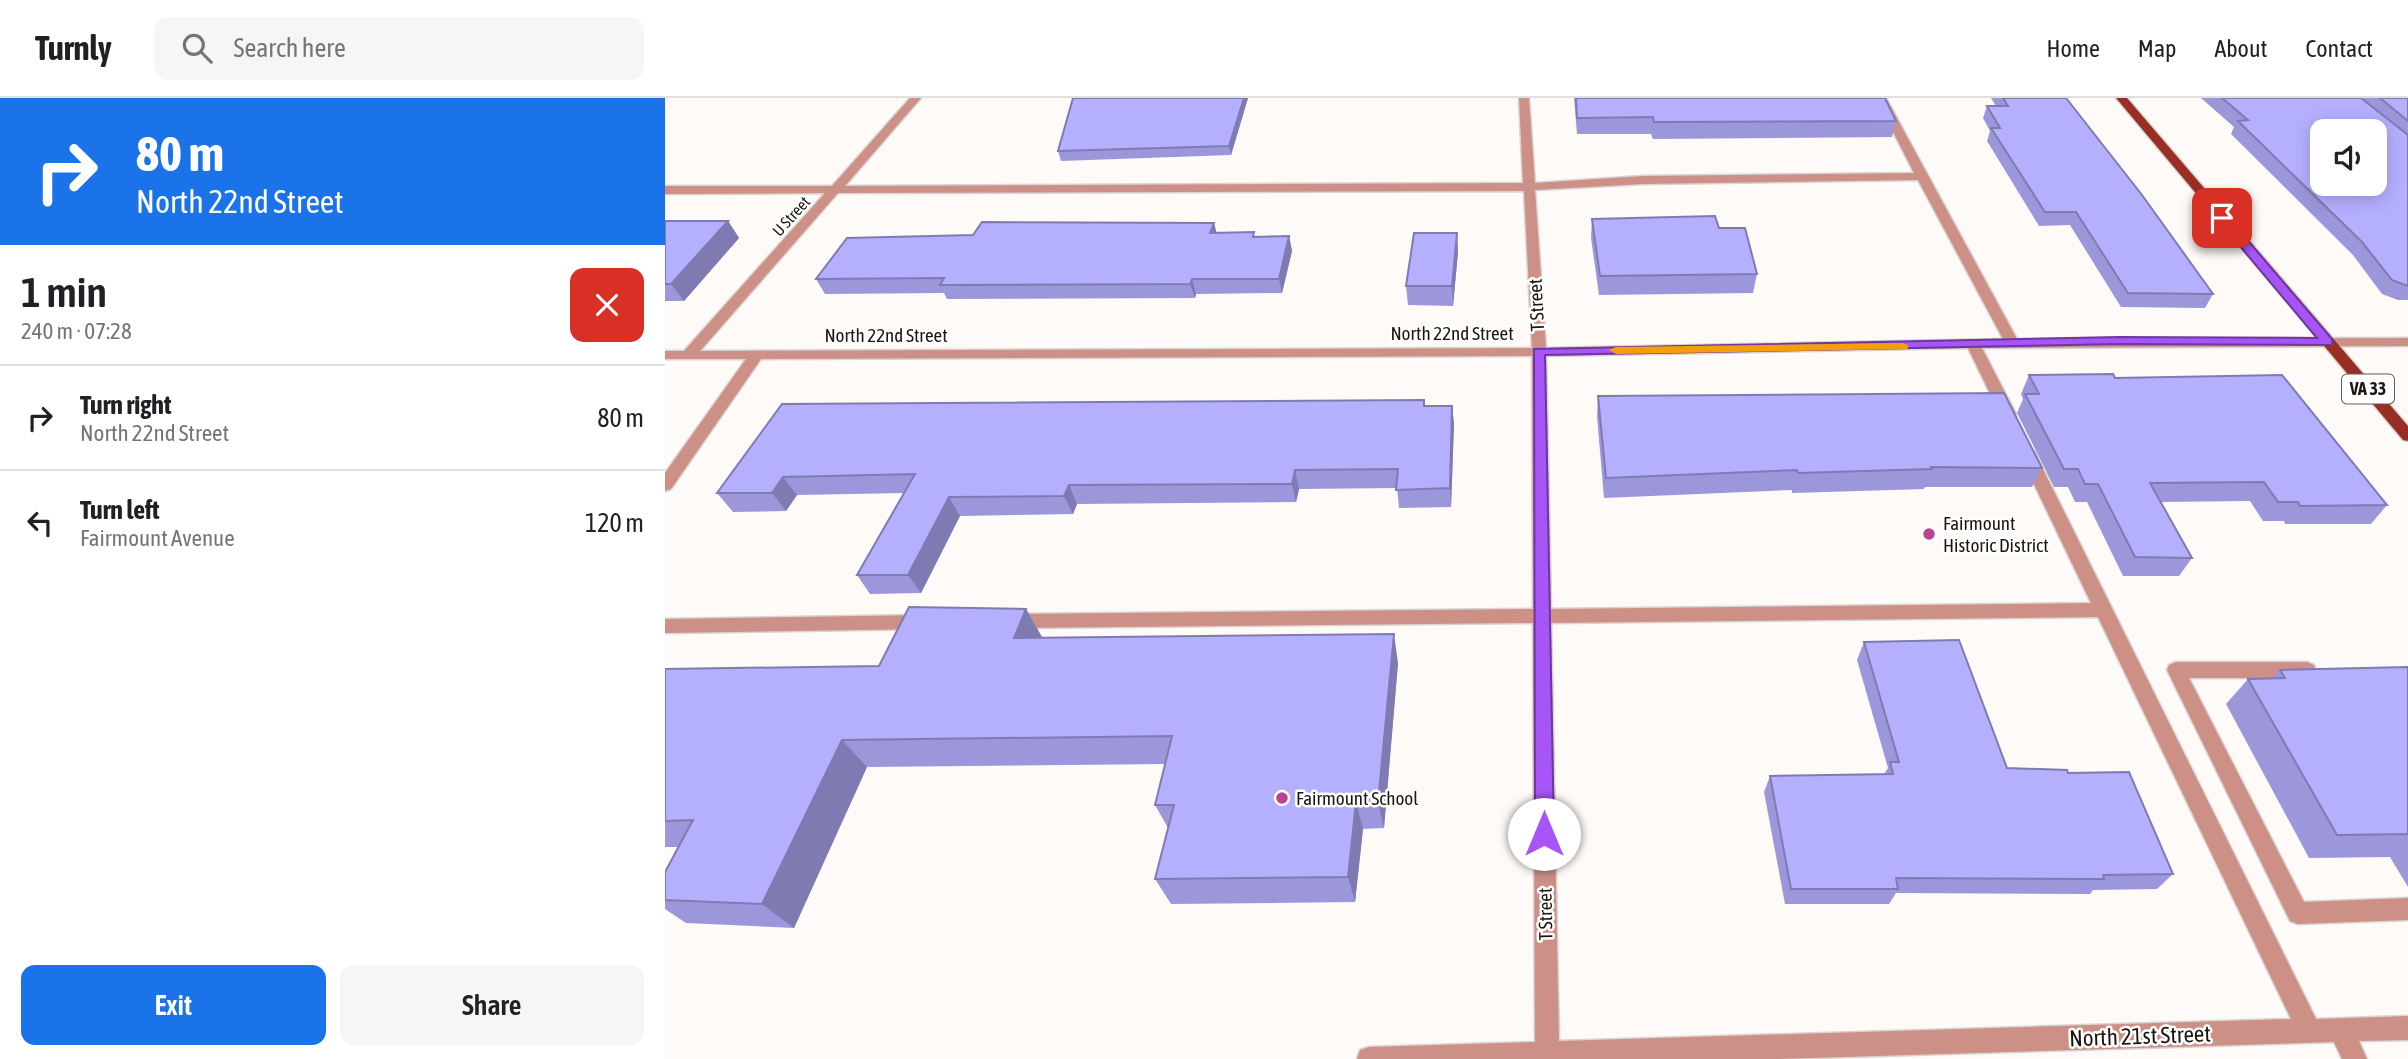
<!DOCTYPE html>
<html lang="en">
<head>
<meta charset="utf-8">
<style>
  body { margin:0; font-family:"Asap Condensed",sans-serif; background:#f6f6f6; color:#202124; height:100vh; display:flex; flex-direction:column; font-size:26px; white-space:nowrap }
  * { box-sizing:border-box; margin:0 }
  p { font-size:23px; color:#757577 }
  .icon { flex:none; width:38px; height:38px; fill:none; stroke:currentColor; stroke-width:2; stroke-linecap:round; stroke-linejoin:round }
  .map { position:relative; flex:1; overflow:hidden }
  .sheet { display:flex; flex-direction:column; background:#fff; width:665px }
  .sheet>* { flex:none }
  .banner { background:#1a73e8; color:#fff; overflow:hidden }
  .tools { position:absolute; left:1645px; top:21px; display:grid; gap:14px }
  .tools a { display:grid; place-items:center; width:77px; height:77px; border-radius:14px; background:#fff; box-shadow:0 4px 18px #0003; font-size:35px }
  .pin { position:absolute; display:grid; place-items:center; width:60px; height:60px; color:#fff; margin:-30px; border-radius:14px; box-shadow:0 4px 10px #0006 }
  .me { position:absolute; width:77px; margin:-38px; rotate:0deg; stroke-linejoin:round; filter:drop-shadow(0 0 5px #0008) }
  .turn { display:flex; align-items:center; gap:24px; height:147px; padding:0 21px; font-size:32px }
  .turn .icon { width:91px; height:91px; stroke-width:2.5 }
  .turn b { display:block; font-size:49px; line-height:60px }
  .round { display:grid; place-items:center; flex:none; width:74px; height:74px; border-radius:14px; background:#f6f6f6 }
  .overview { display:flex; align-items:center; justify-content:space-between; height:119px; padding:0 21px }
  h1 { font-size:42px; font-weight:600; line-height:52px }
  .cta { display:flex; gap:14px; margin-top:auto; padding:14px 21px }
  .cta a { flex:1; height:80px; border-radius:14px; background:#1a73e8; color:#fff; font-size:28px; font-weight:600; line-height:80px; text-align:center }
  .cta a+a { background:#f6f6f6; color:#202124 }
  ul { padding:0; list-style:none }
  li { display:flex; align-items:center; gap:21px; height:105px; padding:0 21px; border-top:2px solid #e0e0e0 }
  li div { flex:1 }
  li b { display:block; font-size:26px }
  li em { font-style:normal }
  header { display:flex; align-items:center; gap:42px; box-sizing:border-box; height:98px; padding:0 35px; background:#fff; border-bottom:2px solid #e0e0e0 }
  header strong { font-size:33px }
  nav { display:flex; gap:38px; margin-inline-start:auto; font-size:24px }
  .search { width:490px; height:63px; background:#f6f6f6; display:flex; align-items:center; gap:18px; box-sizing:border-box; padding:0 24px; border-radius:14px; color:#757577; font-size:26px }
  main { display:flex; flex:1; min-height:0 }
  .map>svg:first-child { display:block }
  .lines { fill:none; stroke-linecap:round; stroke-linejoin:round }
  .minor-casing { stroke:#dad5d2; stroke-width:3 }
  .major-casing { stroke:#dad5d2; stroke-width:3 }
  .minor { fill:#cd9086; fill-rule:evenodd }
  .major { fill:#992e24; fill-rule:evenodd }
  .wall { fill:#9c97da }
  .shaded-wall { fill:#7f7bb2 }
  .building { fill:#b5b0fe; stroke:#7f7bb2; stroke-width:2; fill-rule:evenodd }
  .route { fill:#a855f7; stroke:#6d37a1; stroke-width:2 }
  .slow { fill:#f59e0b }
  .poi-dot { fill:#ba4398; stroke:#fff; stroke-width:2.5 }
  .labels { text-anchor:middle; stroke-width:5; stroke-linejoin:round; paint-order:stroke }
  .far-street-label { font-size:16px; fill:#1c1510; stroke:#fff }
  .shield { fill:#fff; stroke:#605b58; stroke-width:2 }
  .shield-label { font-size:18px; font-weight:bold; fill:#1c1510 }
  .street-label { font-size:19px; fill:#1c1510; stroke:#fff }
  .poi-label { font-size:19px; fill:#1c1510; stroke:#fff; text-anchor:start }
  .near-street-label { font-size:23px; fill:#1c1510; stroke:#fff }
</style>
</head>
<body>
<header>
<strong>Turnly</strong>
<div class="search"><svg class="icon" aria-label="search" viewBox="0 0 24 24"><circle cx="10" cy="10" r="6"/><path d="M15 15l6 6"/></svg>Search here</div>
<nav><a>Home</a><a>Map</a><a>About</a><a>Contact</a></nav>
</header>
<main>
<section class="sheet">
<div class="banner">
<div class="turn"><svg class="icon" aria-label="right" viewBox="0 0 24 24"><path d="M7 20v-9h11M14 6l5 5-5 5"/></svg><div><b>80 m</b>North 22nd Street</div></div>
</div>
<div class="overview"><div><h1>1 min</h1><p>240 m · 07:28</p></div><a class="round" style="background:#d93025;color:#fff"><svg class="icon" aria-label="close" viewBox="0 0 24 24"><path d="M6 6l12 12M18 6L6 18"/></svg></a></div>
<ul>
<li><svg class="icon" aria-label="right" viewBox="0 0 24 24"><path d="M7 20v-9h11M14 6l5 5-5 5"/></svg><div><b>Turn right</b><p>North 22nd Street</p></div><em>80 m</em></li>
<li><svg class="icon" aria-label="left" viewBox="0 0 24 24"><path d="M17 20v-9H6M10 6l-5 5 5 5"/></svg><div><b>Turn left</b><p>Fairmount Avenue</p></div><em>120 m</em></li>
</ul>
<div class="cta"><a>Exit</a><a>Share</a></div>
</section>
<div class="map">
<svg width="1743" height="961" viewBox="0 0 1743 961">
  <rect width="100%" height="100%" fill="#fefaf7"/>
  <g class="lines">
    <g class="minor-casing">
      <path id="minor" d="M 245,0 L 256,0 L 180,88 L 858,85 L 854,0 L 864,0 L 870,85 L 978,78 L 1249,75 L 1211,0 L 1221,0 L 1352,241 L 1743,240 L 1743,248 L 1317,250 L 1351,316 L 1343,321 L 1335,316 L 1303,250 L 881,258 L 886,511 L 1426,505 L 1355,357 L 1357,353 L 1369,353 L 1651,921 L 1743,918 L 1743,942 L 1694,943 L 1702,961 L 1677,961 L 1669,944 L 1112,961 L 692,961 L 695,952 L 704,949 L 870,944 L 868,525 L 343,530 L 337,528 L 334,523 L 337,518 L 343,516 L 868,511 L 867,258 L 96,261 L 6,391 L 0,393 L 0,375 L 81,261 L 0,261 L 0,253 L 19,253 L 160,95 L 0,96 L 0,88 L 167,88 ZM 1253,82 L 1338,241 L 881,250 L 870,92 L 978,86 ZM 859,93 L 867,250 L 35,253 L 173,95 ZM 1433,519 L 1626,921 L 894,943 L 886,525 Z
        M 259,517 L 265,519 L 268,524 L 265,529 L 259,531 L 0,535 L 0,521 Z
        M 1511,564 L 1642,564 L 1649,567 L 1651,572 L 1649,577 L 1642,580 L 1524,580 L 1639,804 L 1743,800 L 1743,822 L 1633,826 L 1625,823 L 1502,572 L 1504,567 Z"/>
    </g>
    <g class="major-casing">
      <path id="major" d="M 1451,0 L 1462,0 L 1743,328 L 1743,343 L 1738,342 Z"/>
    </g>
    <use href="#minor" class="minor"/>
    <use href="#major" class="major"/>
  </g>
  <path class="wall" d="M 408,0 L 583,0 L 566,57 L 396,63 L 393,53 Z
    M 909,0 L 1220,0 L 1231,23 L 1227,39 L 988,41 L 986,36 L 912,36 Z
    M 1326,0 L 1401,0 L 1548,196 L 1540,210 L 1456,209 L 1405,127 L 1374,128 L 1322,43 L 1325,33 L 1318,20 L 1322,8 L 1331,8 Z
    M 1536,0 L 1743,0 L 1743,202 L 1733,202 L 1717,196 L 1688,157 L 1566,36 L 1569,29 Z
    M 927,121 L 1054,130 L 1092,176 L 1088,195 L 934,197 L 926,140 Z
    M 0,123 L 63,123 L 74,140 L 19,203 L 0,203 Z
    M 549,125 L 551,135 L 590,139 L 624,138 L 627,153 L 617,195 L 531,196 L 530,200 L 282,201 L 279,195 L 160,196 L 151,181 Z
    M 792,135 L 793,154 L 788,208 L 743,207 L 741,188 Z
    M 1364,277 L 1450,280 L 1722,407 L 1706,426 L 1620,426 L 1619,423 L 1598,423 L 1585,403 L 1495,404 L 1527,460 L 1514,478 L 1458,478 L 1422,404 L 1410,404 L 1403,389 L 1389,389 L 1352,315 L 1358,301 L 1356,296 Z
    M 933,298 L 1377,370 L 1367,389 L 1260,389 L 1259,391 L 1127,395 L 1127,392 L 939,400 L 932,318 Z
    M 759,302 L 760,308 L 787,308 L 789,326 L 786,409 L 734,410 L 732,390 L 634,391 L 631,404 L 412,406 L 408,416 L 295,418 L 256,495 L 205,496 L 192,477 L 239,395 L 132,397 L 121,413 L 68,414 L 52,395 L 117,306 Z
    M 361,511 L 377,539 L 733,565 L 719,730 L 698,731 L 690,804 L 506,806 L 490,781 L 503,730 L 490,707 L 500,666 L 202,669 L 129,830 L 21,825 L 0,811 L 0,774 L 14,749 L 0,749 L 0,571 L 214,568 Z
    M 1199,544 L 1342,670 L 1403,675 L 1508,776 L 1492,791 L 1428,792 L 1425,796 L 1231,795 L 1224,806 L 1120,806 L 1099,694 L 1105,678 L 1219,676 L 1223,670 L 1192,562 Z
    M 1743,569 L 1743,789 L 1725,759 L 1644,760 L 1561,606 L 1583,581 L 1607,580 L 1615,572 Z"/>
  <path class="shaded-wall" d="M 579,0 L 583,0 L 566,57 L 564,48 Z
    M 63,123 L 74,140 L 19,203 L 6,186 Z
    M 549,125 L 553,140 L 545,135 Z
    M 792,135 L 793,154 L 788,208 L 787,188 Z
    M 624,138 L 627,153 L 617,195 L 614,181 Z
    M 527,181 L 531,196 L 530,200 L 525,186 Z
    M 787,308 L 789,326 L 786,409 L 785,390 Z
    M 630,372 L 634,391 L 631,404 L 627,386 Z
    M 118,379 L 132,397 L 121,413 L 107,395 Z
    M 404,387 L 412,406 L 408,416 L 399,398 Z
    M 284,399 L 295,418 L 256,495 L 243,477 Z
    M 361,511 L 378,541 L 349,540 Z
    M 729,536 L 733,565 L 719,730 L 713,704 Z
    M 177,642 L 202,669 L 129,830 L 97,806 Z
    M 691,704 L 698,731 L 690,804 L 683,779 Z"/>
  <path class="building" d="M 408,0 L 579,0 L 564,48 L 393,53 Z
    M 911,0 L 1220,0 L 1231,23 L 989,24 L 988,19 L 912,20 Z
    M 1338,0 L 1401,0 L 1477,97 L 1548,196 L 1463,195 L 1411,114 L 1380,114 L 1326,30 L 1335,30 L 1322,8 L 1343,8 Z
    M 1557,0 L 1696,0 L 1743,37 L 1743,188 L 1727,182 L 1697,144 L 1573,23 L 1583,22 ZM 1657,33 L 1710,33 L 1710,86 L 1657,86 Z
    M 1715,0 L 1743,0 L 1743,23 Z
    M 1050,118 L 1054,130 L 1080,130 L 1092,176 L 935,178 L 927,121 Z
    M 0,123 L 63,123 L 6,186 L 0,186 Z
    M 317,124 L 549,125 L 545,135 L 589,134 L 588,139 L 624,138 L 614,181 L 527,181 L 525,186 L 275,187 L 279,180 L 151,181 L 182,140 L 308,137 Z
    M 749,135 L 792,135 L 787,188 L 741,188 Z
    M 1448,276 L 1450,280 L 1617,277 L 1722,407 L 1635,408 L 1633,404 L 1613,404 L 1599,384 L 1485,385 L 1527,460 L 1470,459 L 1433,386 L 1420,386 L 1413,371 L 1399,371 L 1360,296 L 1374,296 L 1364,277 Z
    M 1339,295 L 1377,370 L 1266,369 L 1267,371 L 1133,375 L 1132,372 L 941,380 L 933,298 Z
    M 759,302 L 759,308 L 787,308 L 785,390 L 731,392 L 733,371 L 630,372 L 627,386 L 404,387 L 399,398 L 284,399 L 243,477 L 192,477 L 250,376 L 118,379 L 107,395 L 52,395 L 117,306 Z
    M 244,509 L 361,511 L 349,540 L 729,536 L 713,704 L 691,704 L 683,779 L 490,781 L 509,707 L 490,707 L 507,638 L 177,642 L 97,806 L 0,802 L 0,774 L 28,722 L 0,723 L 0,571 L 214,568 Z
    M 1294,542 L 1342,670 L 1402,672 L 1403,675 L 1464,674 L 1508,776 L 1438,777 L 1439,781 L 1231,780 L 1233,791 L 1126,791 L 1105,678 L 1228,676 L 1225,664 L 1234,664 L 1199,544 Z
    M 1743,569 L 1743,736 L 1672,737 L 1583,581 L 1620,580 L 1615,572 Z"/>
  <path class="route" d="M 1553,117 L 1561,117 L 1667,241 L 1667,247 L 1454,246 L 880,257 L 889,736 L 886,742 L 879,745 L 872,742 L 870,736 L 869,251 L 1454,239 L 1652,240 L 1553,122 Z"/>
  <path class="slow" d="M 1238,245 L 1244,248 L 1242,251 L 951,256 L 944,252 L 951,249 Z"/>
  <g class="poi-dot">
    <circle cx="1264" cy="436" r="7"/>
    <circle cx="617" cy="700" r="7"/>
  </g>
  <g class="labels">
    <g class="far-street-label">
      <text transform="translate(126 118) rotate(-48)" y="6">U Street</text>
    </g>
    <rect class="shield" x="1677" y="276.5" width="52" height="29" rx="5"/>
    <g class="shield-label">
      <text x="1703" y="297">VA 33</text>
    </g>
    <g class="street-label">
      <text transform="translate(871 207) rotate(-93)" y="7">T Street</text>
      <text x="787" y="242">North 22nd Street</text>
      <text x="221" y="244">North 22nd Street</text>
      <text transform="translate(880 816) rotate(-91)" y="7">T Street</text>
    </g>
    <g class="poi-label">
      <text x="1278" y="432">Fairmount<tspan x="1278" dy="22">Historic District</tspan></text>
      <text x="631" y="707">Fairmount School</text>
    </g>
    <g class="near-street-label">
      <text transform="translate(1475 938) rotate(-2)" y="8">North 21st Street</text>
    </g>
  </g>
</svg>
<div class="tools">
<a><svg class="icon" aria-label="sound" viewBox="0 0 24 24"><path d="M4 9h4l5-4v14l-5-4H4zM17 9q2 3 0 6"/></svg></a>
</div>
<div class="pin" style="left:1557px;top:120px;background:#d93025"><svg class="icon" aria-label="arrive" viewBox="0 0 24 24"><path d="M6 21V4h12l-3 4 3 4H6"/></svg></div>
<svg class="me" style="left:879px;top:736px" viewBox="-20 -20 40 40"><circle r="19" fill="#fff"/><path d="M0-13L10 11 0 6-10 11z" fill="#a855f7"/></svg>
</div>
</main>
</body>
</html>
